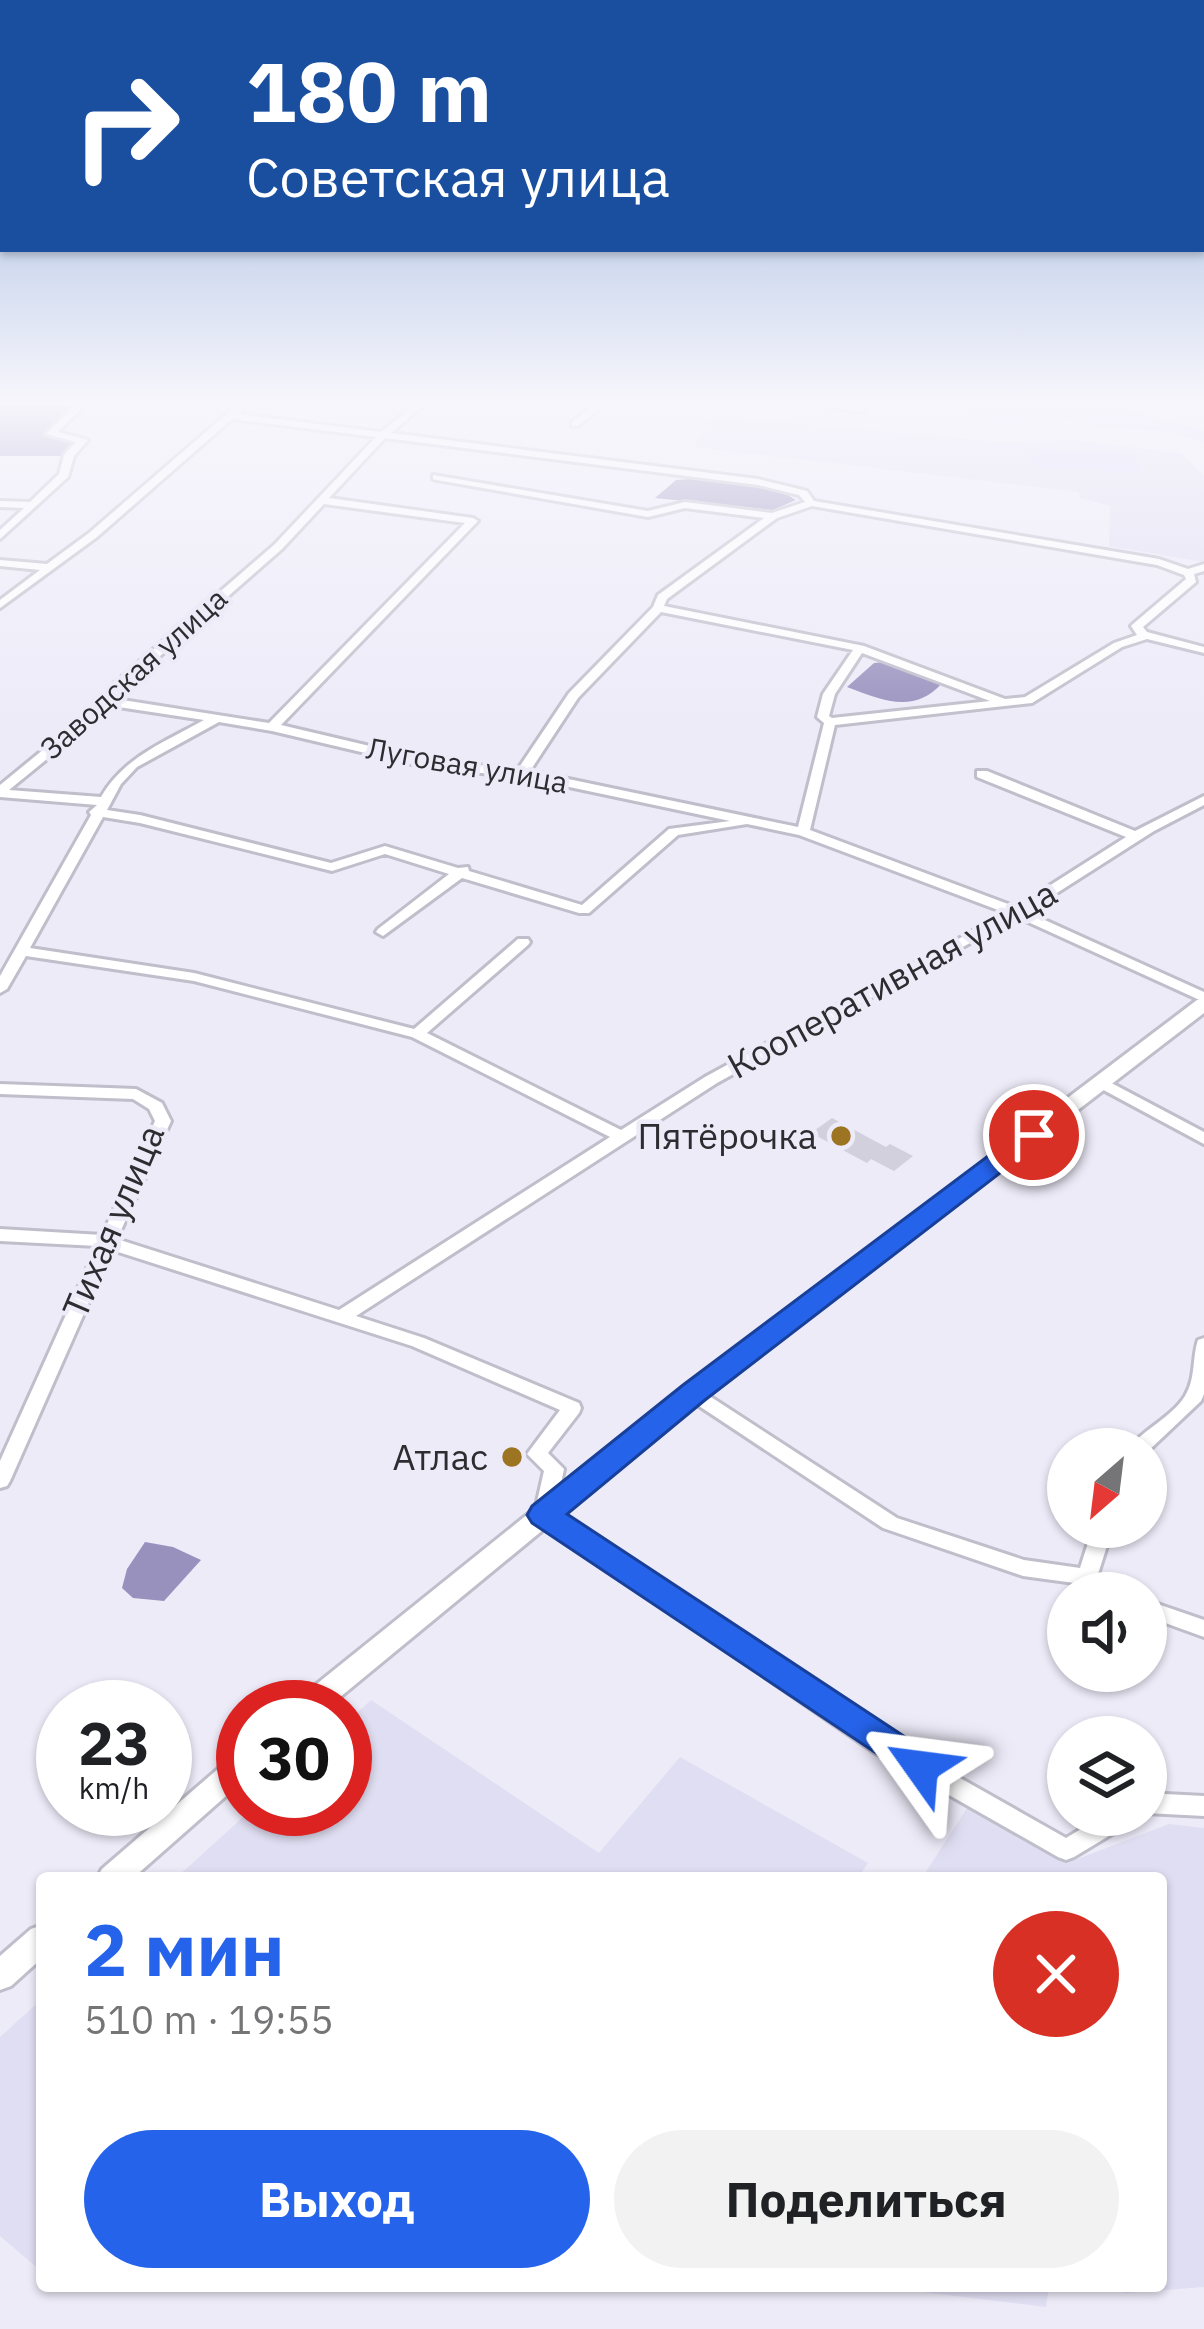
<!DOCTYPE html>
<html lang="ru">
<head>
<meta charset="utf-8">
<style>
  body { margin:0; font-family:"IBM Plex Sans",sans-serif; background:#f2f2f2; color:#202124; height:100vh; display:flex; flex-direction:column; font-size:45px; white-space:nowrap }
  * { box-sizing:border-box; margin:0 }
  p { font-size:39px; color:#757577 }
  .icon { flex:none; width:66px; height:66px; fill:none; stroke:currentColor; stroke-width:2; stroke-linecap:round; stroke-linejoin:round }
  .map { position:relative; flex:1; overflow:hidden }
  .panel { position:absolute; left:36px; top:1872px; width:1131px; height:420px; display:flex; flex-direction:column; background:#fff; border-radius:12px; box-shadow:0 3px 9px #0004 }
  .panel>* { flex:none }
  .top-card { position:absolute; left:0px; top:0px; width:1206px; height:252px; box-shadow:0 3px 9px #0004; background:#1a4fa0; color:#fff; overflow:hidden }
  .needle { width:78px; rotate:208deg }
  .controls { position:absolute; left:1047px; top:1428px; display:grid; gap:24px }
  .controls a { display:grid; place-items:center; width:120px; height:120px; border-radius:50%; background:#fff; box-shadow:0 3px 9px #0004; font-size:60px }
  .speed { position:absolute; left:36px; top:1680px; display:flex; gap:24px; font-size:60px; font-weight:700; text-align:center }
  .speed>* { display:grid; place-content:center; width:156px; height:156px; border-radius:50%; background:#fff; box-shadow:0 3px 9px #0004; line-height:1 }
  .speed small { font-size:30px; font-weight:400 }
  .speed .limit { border:18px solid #d22; background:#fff; color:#111 }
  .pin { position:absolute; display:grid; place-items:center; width:102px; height:102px; color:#fff; margin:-51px; border:6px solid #fff; border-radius:50%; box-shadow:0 3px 12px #0007 }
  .me { position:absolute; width:132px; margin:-66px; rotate:301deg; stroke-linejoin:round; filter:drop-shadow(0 0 9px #0008) }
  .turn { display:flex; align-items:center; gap:42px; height:252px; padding:0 48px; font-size:54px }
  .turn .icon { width:156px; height:156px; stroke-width:2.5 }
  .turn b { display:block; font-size:84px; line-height:102px }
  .round { display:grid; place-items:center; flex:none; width:126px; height:126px; border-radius:63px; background:#f2f2f2 }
  .summary { display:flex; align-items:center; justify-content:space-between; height:204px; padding:0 48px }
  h1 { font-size:72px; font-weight:800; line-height:90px; color:#2563eb }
  .action { display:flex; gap:24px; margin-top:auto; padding:24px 48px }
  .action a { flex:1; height:138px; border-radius:72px; background:#2563eb; color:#fff; font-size:48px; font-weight:800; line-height:138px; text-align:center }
  .action a+a { background:#f2f2f2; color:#202124 }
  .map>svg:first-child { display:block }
  .built { fill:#e0def2 }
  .green { fill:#dcd7f9 }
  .water { fill:#9891be }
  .building { fill:#d1d0dc }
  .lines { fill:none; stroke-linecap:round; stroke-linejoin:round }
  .minor-casing { stroke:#bfbeca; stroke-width:6 }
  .tertiary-casing { stroke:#bfbeca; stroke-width:6 }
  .minor { fill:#fff; fill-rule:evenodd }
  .tertiary { fill:#fff; fill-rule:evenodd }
  .route { fill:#2563eb; stroke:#184099; stroke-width:3 }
  .poi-dot { fill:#9d7522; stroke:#edebf8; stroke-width:4.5 }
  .labels { text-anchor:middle; stroke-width:9; stroke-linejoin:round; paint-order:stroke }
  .far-street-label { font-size:30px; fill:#2d2d31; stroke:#edebf8 }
  .street-label { font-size:36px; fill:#2d2d31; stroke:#edebf8 }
  .poi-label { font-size:36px; fill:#2d2d31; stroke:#edebf8; text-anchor:end }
</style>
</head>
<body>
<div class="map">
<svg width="1204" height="2329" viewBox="0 0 1204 2329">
  <rect width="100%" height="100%" fill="#edebf8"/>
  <path class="built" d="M 709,415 L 1000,442 L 1072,440 L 1181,453 L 1204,476 L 1204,562 L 1109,546 L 1110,506 L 1080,498 L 1079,492 L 695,447 Z
    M 371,1700 L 599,1853 L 680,1757 L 868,1863 L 858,1878 L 176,1878 L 252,1809 L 345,1809 L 345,1724 Z
    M 967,1808 L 1075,1860 L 1169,1824 L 1204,1828 L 1204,2287 L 1125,2293 L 1097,2286 L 1161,2286 L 1161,1878 L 922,1878 Z
    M 42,1999 L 42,2271 L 41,2271 L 0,2236 L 0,2037 Z
    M 913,2286 L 1049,2286 L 1046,2307 L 922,2292 Z"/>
  <path class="green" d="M 962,405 L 1107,405 L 1204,430 L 1204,443 L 1169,432 L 1084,425 L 1045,414 L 1017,425 L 984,423 Z
    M 1029,449 L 1137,454 L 1140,472 L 1030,467 Z"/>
  <path class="water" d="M 0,405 L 77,405 L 43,436 L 75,441 L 63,456 L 0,456 Z
    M 691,479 L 779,490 L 796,500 L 773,510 L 655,498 L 676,480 Z
    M 885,662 L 942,683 C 914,715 882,700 847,687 L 874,663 Z
    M 145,1542 L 173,1547 L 201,1560 L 164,1601 L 133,1598 L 122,1588 L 127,1569 Z"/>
  <path class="building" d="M 832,1118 L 886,1147 L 890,1144 L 913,1156 L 894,1171 L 871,1159 L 867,1163 L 811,1133 Z"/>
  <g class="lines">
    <g class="minor-casing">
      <path id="minor" d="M 75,405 L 85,405 L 58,432 L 88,440 L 74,456 L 68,477 L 0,539 L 0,530 L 24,508 L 0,507 L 0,501 L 30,502 L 59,474 L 64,455 L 76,442 L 46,434 Z
        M 237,405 L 247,405 L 238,414 L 381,432 L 414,405 L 424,405 L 391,433 L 758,479 L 807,491 L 814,501 L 1159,559 L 1188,569 L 1204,564 L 1204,571 L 1194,574 L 1196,582 L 1143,627 L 1147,632 L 1204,647 L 1204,653 L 1147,639 L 1122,647 L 1032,703 L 835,725 L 810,830 L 1016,907 L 1126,837 L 977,777 L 977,771 L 987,771 L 1135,831 L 1204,796 L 1204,805 L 1154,831 L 1027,912 L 1204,992 L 1204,1002 L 1017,917 L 717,1083 L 356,1316 L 424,1338 L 579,1403 L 581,1408 L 579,1413 L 548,1453 L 564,1469 L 555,1512 L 893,1740 L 1066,1838 L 1104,1815 L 1135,1815 L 1132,1822 L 1074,1857 L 1066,1860 L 1058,1857 L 877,1754 L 537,1520 L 534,1515 L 544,1471 L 527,1454 L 560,1410 L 412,1346 L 112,1250 L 10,1481 L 7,1486 L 0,1488 L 0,1461 L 97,1246 L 0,1241 L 0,1229 L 102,1235 L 155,1121 L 149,1109 L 133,1099 L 0,1094 L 0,1084 L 136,1089 L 162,1103 L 171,1121 L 117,1239 L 339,1310 L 610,1137 L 412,1037 L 194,981 L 26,956 L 7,989 L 0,993 L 0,976 L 91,815 L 89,812 L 97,805 L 0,797 L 0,785 L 104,700 L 110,687 L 274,545 L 376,437 L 232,419 L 97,537 L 0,608 L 0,600 L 40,570 L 0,566 L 0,560 L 47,564 L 89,533 ZM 385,438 L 758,485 L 799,495 L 805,502 L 772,513 L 685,502 L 648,511 L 433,475 L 433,479 L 437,480 L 648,517 L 685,508 L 764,518 L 658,595 L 653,607 L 569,693 L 518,769 L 429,760 L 281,725 L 478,521 L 473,518 L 329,498 ZM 324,504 L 465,523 L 269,723 L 116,699 L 119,692 L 282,549 ZM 812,506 L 1157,565 L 1184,575 L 1186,579 L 1133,624 L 1131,626 L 1137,635 L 1114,643 L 1025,697 L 1005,699 L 864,646 L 664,606 L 667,599 L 777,518 ZM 661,612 L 853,650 L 823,694 L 817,717 L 824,723 L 798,827 L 530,771 L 578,698 ZM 862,653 L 990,701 L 832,718 L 829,716 L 835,694 ZM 112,706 L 204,720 C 165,742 124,757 101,797 L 9,790 ZM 219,722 L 272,731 L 429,768 L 522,777 L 730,821 L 669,829 L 582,905 L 469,871 L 468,867 L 458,868 L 385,846 L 331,863 L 140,815 L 107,810 L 121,784 L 137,767 ZM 103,817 L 140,823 L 332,871 L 385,854 L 449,874 L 378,929 L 376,932 L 383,936 L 462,878 L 579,913 L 589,913 L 678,835 L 747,824 L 799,835 L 1006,913 L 705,1077 L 621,1130 L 427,1033 L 528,945 L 530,942 L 528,939 L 518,939 L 414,1029 L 194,973 L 30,948 Z
        M 594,405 L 604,405 L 578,426 L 572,426 L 572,422 Z
        M 814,405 L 851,405 L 866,409 L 861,412 Z
        M 1102,1078 L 1204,1132 L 1204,1144 L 1096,1086 L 1094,1083 Z
        M 1204,1338 L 1204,1394 L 1201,1401 L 1146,1453 L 1146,1449 L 1128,1449 C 1144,1429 1172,1417 1185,1396 C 1196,1378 1192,1358 1198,1340 Z
        M 694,1386 L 897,1518 L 1024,1560 L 1080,1568 L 1093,1527 L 1113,1527 L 1098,1574 L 1117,1587 L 1120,1593 L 1095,1593 L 1082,1584 L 1023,1576 L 883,1528 L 687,1398 L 685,1393 L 687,1388 Z
        M 1146,1600 L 1204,1620 L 1204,1637 L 1146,1616 Z
        M 1146,1793 L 1204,1796 L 1204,1816 L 1146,1813 Z"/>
    </g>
    <g class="tertiary-casing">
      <path id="tertiary" d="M 1204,998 L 1204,1013 L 702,1399 L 328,1707 L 294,1707 L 298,1699 L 686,1387 L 1197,1000 Z
        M 243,1752 L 243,1781 L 133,1878 L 97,1878 L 102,1869 L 233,1756 Z
        M 42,1925 L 42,1958 L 11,1986 L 0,1990 L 0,1956 L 31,1929 Z"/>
    </g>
    <use href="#minor" class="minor"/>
    <use href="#tertiary" class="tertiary"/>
  </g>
  <linearGradient id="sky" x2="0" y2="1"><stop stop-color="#88a6d7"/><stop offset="0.55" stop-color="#f7f6fc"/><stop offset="1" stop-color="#f7f6fc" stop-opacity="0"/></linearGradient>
  <rect width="1204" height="731" fill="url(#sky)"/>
  <path class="route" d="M 1034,1126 L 1043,1129 L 1047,1135 L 1043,1140 L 705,1400 L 567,1514 L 934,1756 L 939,1767 L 934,1778 L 921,1783 L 532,1523 L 527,1515 L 532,1506 L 683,1385 L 1024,1129 Z"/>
  <g class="poi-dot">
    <circle cx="841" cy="1136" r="12"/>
    <circle cx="512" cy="1457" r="12"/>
  </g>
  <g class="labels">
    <g class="far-street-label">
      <text transform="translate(134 674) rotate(-42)" y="10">Заводская улица</text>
      <text transform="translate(467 766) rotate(10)" y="10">Луговая улица</text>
    </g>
    <g class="street-label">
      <text transform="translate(892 979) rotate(-29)" y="13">Кооперативная улица</text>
      <text transform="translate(113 1221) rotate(-67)" y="13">Тихая улица</text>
    </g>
    <g class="poi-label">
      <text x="817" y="1149">Пятёрочка</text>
      <text x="488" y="1470">Атлас</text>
    </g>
  </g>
</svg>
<div class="controls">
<a><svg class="needle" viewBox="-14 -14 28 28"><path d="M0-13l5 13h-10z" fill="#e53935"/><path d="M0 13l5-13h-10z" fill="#757577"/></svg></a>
<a><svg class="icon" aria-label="sound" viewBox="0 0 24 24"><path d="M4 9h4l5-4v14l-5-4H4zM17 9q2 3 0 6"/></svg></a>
<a><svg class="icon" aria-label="layers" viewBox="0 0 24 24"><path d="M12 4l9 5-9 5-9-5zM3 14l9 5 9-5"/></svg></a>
</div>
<div class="speed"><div>23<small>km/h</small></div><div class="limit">30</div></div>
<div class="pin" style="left:1034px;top:1135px;background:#d93025"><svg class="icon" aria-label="arrive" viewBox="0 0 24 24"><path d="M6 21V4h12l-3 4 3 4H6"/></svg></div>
<svg class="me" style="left:921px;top:1767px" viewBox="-20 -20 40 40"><path d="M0-17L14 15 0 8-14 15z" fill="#2563eb" stroke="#fff" stroke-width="4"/></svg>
<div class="top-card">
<div class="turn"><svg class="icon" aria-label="right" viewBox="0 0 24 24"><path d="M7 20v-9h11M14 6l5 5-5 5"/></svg><div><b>180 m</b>Советская улица</div></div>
</div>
<section class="panel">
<div class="summary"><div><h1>2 мин</h1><p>510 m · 19:55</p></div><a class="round" style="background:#d93025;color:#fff"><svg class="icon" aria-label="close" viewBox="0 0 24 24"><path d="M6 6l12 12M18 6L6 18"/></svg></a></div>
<div class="action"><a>Выход</a><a>Поделиться</a></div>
</section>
</div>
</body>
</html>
